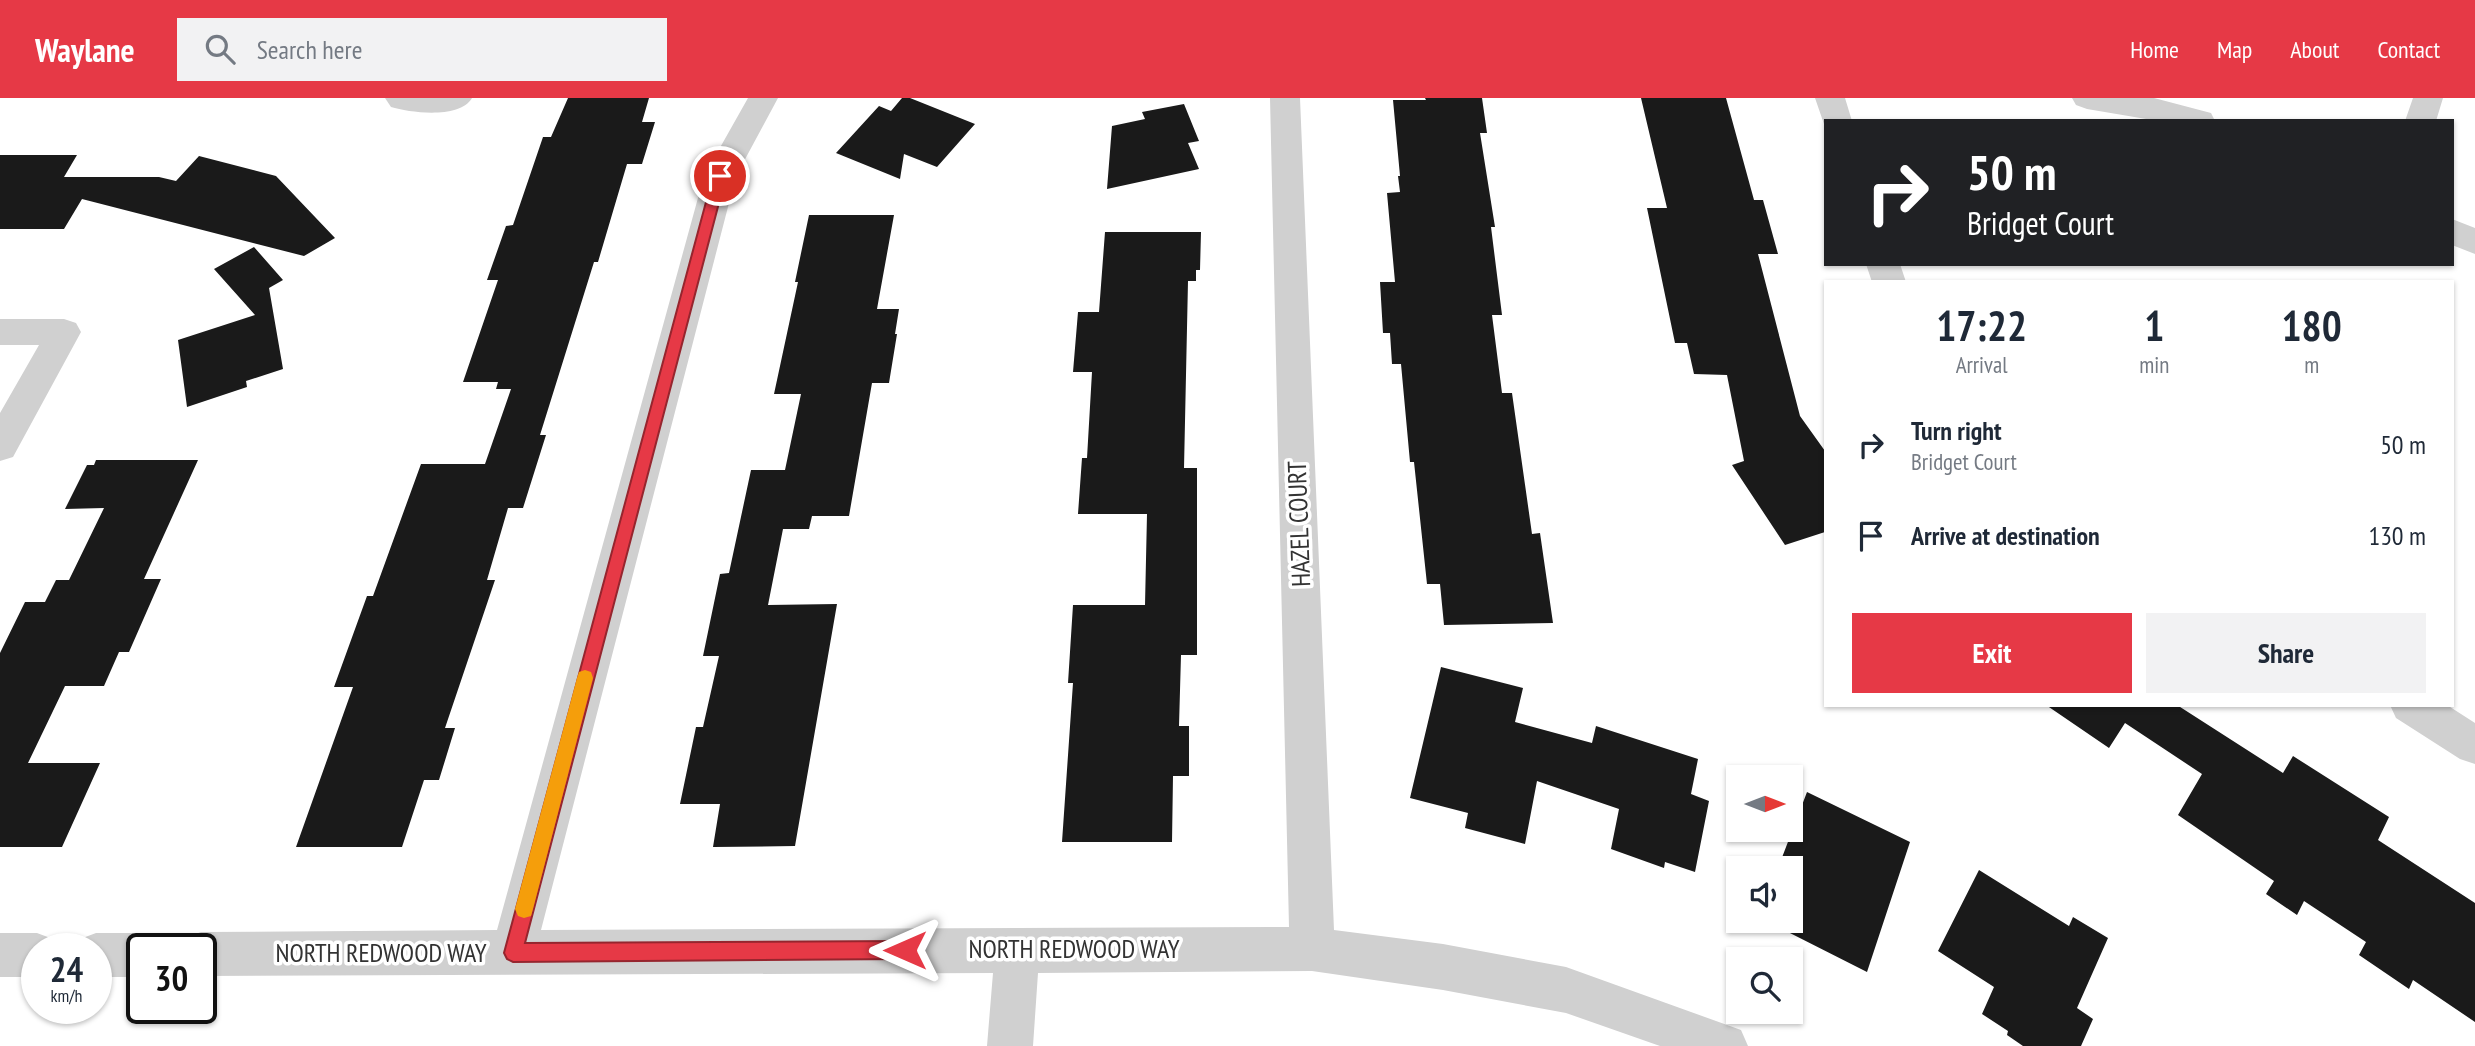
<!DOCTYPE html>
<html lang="en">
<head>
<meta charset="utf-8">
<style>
  body { margin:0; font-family:"PT Sans Narrow",sans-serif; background:#f2f2f3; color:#1f2937; height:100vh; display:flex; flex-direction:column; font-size:26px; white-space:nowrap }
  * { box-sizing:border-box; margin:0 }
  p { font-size:23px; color:#747a83 }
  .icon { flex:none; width:38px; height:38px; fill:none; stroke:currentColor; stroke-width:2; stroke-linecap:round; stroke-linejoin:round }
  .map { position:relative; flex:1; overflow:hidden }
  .panel { position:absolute; left:1824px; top:182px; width:630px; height:427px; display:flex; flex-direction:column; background:#fff; border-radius:0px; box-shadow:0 2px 5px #0004 }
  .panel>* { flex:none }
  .top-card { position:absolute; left:1824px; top:21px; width:630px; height:147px; border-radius:0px; box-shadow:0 2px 5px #0004; background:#202124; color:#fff; overflow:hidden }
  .needle { width:46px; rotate:90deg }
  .buttons { position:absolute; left:1726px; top:667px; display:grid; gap:14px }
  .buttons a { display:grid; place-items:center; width:77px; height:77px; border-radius:0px; background:#fff; box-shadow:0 2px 5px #0004; font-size:35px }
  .speed { position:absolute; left:21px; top:835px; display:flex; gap:14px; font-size:35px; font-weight:700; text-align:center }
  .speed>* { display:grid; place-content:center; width:91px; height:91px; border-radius:50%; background:#fff; box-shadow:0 2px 5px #0004; line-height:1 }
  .speed small { font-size:18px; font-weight:400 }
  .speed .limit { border:4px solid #111; border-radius:10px; background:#fff; color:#111 }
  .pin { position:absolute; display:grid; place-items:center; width:60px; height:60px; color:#fff; margin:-30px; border:4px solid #fff; border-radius:50%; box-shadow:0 2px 7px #0007 }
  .me { position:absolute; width:77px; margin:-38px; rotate:270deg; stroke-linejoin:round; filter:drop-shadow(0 0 5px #0008) }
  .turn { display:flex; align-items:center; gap:24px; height:147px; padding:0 28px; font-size:32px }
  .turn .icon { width:91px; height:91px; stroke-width:2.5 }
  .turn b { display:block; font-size:49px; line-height:60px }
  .eta { display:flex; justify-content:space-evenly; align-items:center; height:119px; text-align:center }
  .eta b { font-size:42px; font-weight:700; line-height:49px }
  .cta { display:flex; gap:14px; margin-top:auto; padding:14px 28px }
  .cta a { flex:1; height:80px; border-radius:0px; background:#e63946; color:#fff; font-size:28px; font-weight:700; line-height:80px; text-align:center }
  .cta a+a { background:#f2f2f3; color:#1f2937 }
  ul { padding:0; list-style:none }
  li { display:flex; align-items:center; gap:21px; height:91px; padding:0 28px }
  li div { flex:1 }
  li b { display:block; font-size:26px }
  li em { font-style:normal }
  header { display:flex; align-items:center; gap:42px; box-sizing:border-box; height:98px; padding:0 35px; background:#e63946; color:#fff }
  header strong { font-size:33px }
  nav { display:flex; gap:38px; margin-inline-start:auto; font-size:24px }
  .search { width:490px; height:63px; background:#f2f2f3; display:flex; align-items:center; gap:18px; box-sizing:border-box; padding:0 24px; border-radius:0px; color:#747a83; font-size:26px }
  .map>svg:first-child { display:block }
  .building { fill:#1a1a1a }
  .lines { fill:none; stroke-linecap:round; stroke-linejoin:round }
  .lane { fill:#d0d0d0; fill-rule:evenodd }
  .street { fill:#d0d0d0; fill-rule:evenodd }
  .route { fill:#e63946; stroke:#96252e; stroke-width:2 }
  .slow { fill:#f59e0b }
  .labels { text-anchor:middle; stroke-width:7; stroke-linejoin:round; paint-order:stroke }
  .street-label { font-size:26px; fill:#333; stroke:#fff }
</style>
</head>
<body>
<header>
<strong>Waylane</strong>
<div class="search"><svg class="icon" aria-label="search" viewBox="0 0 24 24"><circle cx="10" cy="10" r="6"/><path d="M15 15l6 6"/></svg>Search here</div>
<nav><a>Home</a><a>Map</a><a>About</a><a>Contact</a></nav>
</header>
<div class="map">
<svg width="2475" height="948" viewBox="0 0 2475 948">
  <rect width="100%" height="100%" fill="#fff"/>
  <path class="building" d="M 568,0 L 649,0 L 642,24 L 655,24 L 642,66 L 627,66 L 598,164 L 594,164 L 540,337 L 546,337 L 523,410 L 508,410 L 487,482 L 495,482 L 445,630 L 455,630 L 439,682 L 424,682 L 402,749 L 296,749 L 353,589 L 334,589 L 367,498 L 373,498 L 421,366 L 485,366 L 511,291 L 496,291 L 498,284 L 463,284 L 498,182 L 487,182 L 506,128 L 513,127 L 543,39 L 551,39 Z
    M 902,0 L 910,0 L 975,26 L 937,69 L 904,56 L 900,81 L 836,55 L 879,8 L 891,13 Z
    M 1425,0 L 1482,0 L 1487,35 L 1480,35 L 1495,129 L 1491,129 L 1502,217 L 1492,217 L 1502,295 L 1512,295 L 1532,436 L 1540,435 L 1553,525 L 1444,527 L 1440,486 L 1427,486 L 1414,364 L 1410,364 L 1401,266 L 1392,266 L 1390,235 L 1383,235 L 1380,184 L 1395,184 L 1387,95 L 1400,94 L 1398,78 L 1400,78 L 1393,2 L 1426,2 Z
    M 1641,0 L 1726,0 L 1754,102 L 1763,102 L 1778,156 L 1758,156 L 1800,318 L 1825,353 L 1825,434 L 1785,447 L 1732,367 L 1744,363 L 1727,277 L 1694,276 L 1687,245 L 1675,245 L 1647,110 L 1667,110 Z
    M 1184,6 L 1199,43 L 1188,45 L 1199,71 L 1107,91 L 1112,28 L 1145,21 L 1142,14 Z
    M 0,57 L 77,57 L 64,79 L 159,79 L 176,83 L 199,58 L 276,78 L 335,140 L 304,158 L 82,101 L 64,131 L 0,131 Z
    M 809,117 L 894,117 L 877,211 L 899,211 L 895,236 L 897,236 L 889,285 L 872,285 L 849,418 L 812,418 L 809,431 L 783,431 L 768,507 L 837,506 L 795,748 L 713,749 L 720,706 L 680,706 L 696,629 L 703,629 L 719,558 L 703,558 L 720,476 L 729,475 L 751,372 L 785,372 L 801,296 L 774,296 L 798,184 L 795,184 Z
    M 1105,134 L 1201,134 L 1200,172 L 1196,172 L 1196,183 L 1188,183 L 1184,370 L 1197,370 L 1197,557 L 1181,557 L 1179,628 L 1189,628 L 1189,678 L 1173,678 L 1172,744 L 1062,744 L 1073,585 L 1068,585 L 1073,507 L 1145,507 L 1147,416 L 1078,416 L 1082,360 L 1087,360 L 1092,274 L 1073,274 L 1078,214 L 1099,214 Z
    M 254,149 L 283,182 L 269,190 L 283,271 L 246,283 L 247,289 L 187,309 L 178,242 L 255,217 L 214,171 Z
    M 96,362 L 198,362 L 144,481 L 161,481 L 129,554 L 119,554 L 104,588 L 65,588 L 28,665 L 100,665 L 62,749 L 0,749 L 0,555 L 25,504 L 45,504 L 56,482 L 69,482 L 104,410 L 65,411 L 87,367 L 94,367 Z
    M 1441,569 L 1523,590 L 1515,624 L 1592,645 L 1596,628 L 1698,661 L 1691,696 L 1709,703 L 1695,774 L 1665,764 L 1664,770 L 1611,751 L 1619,711 L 1537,683 L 1525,746 L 1465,730 L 1468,715 L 1410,700 Z
    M 2046,607 L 2177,607 L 2283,675 L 2293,658 L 2389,719 L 2378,742 L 2475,805 L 2475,924 L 2413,882 L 2409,891 L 2359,857 L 2366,844 L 2304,803 L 2297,817 L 2266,796 L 2274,783 L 2178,717 L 2202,676 L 2125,625 L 2109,650 Z
    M 1807,694 L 1910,744 L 1867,874 L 1784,832 L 1790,822 L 1790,770 L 1778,770 Z
    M 1979,772 L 2069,828 L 2073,819 L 2108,840 L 2077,910 L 2093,921 L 2081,948 L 2023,948 L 2007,937 L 2008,933 L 1982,916 L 1994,889 L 1938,853 Z"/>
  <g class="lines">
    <path class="lane" d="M 385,0 L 472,0 C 460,21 411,15 391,9 Z"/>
    <path class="street" d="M 748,0 L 778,0 L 736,78 L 541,832 L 1289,829 L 1270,0 L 1300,0 L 1334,832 L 1443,846 L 1566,869 L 1741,932 L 1748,948 L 1660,948 L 1566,915 L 1443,892 L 1312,873 L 1038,875 L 1033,948 L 987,948 L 993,875 L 201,878 L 201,850 L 181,850 L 185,840 L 201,834 L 497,832 L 704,78 Z
      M 1815,0 L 1845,0 L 1852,23 L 1825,23 L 1825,29 Z
      M 2072,0 L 2154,0 L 2211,15 L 2215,23 L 2158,23 L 2087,11 L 2076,7 Z
      M 2413,0 L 2443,0 L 2436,23 L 2405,23 Z
      M 2452,121 L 2475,130 L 2475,156 L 2452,147 Z
      M 1866,166 L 1900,166 L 1906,184 L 1872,184 Z
      M 0,221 L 64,221 L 76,225 L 81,234 L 13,359 L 0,363 L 0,315 L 39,247 L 0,247 Z
      M 2390,607 L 2447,607 L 2475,625 L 2475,666 L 2460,661 L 2396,620 Z
      M 0,835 L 37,835 L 53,841 L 57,850 L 37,850 L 37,879 L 0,879 Z
      M 96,835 L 142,835 L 158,841 L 162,850 L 142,850 L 142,879 L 96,879 L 96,850 L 76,850 L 80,841 Z"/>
  </g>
  <path class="route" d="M 720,73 L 726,78 L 525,845 L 905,843 L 912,845 L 914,852 L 912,858 L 905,861 L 513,864 L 507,861 L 504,855 L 713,78 Z"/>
  <path class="slow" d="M 585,572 L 591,574 L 593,580 L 533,811 L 531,818 L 524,820 L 518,818 L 515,811 L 577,580 L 579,574 Z"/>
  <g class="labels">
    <g class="street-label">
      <text transform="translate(1299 426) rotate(-92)" y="9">HAZEL COURT</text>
      <text x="1074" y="860">NORTH REDWOOD WAY</text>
      <text x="381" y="864">NORTH REDWOOD WAY</text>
    </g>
  </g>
</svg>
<div class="buttons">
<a><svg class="needle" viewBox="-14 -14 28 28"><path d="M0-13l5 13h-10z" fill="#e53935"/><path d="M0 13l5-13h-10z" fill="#747a83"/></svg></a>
<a><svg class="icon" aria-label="sound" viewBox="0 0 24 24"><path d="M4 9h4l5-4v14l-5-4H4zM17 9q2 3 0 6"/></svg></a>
<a><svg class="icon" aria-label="search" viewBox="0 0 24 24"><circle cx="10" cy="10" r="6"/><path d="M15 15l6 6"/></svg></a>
</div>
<div class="speed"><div>24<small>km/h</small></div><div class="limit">30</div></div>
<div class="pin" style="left:720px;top:78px;background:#d93025"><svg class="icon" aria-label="arrive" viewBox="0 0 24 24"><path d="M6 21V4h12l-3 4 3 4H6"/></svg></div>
<svg class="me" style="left:905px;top:852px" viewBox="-20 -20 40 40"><path d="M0-17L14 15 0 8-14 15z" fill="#e63946" stroke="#fff" stroke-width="4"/></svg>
<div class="top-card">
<div class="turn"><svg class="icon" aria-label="right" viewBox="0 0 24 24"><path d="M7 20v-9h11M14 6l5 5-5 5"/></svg><div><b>50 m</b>Bridget Court</div></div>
</div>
<section class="panel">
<div class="eta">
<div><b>17:22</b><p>Arrival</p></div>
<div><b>1</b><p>min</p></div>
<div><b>180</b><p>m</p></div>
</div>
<ul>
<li><svg class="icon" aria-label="right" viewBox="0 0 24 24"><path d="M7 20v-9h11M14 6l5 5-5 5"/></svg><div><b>Turn right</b><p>Bridget Court</p></div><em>50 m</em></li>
<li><svg class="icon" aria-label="arrive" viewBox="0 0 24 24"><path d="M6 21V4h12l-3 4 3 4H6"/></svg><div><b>Arrive at destination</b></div><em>130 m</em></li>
</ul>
<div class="cta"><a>Exit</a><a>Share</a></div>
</section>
</div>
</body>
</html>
